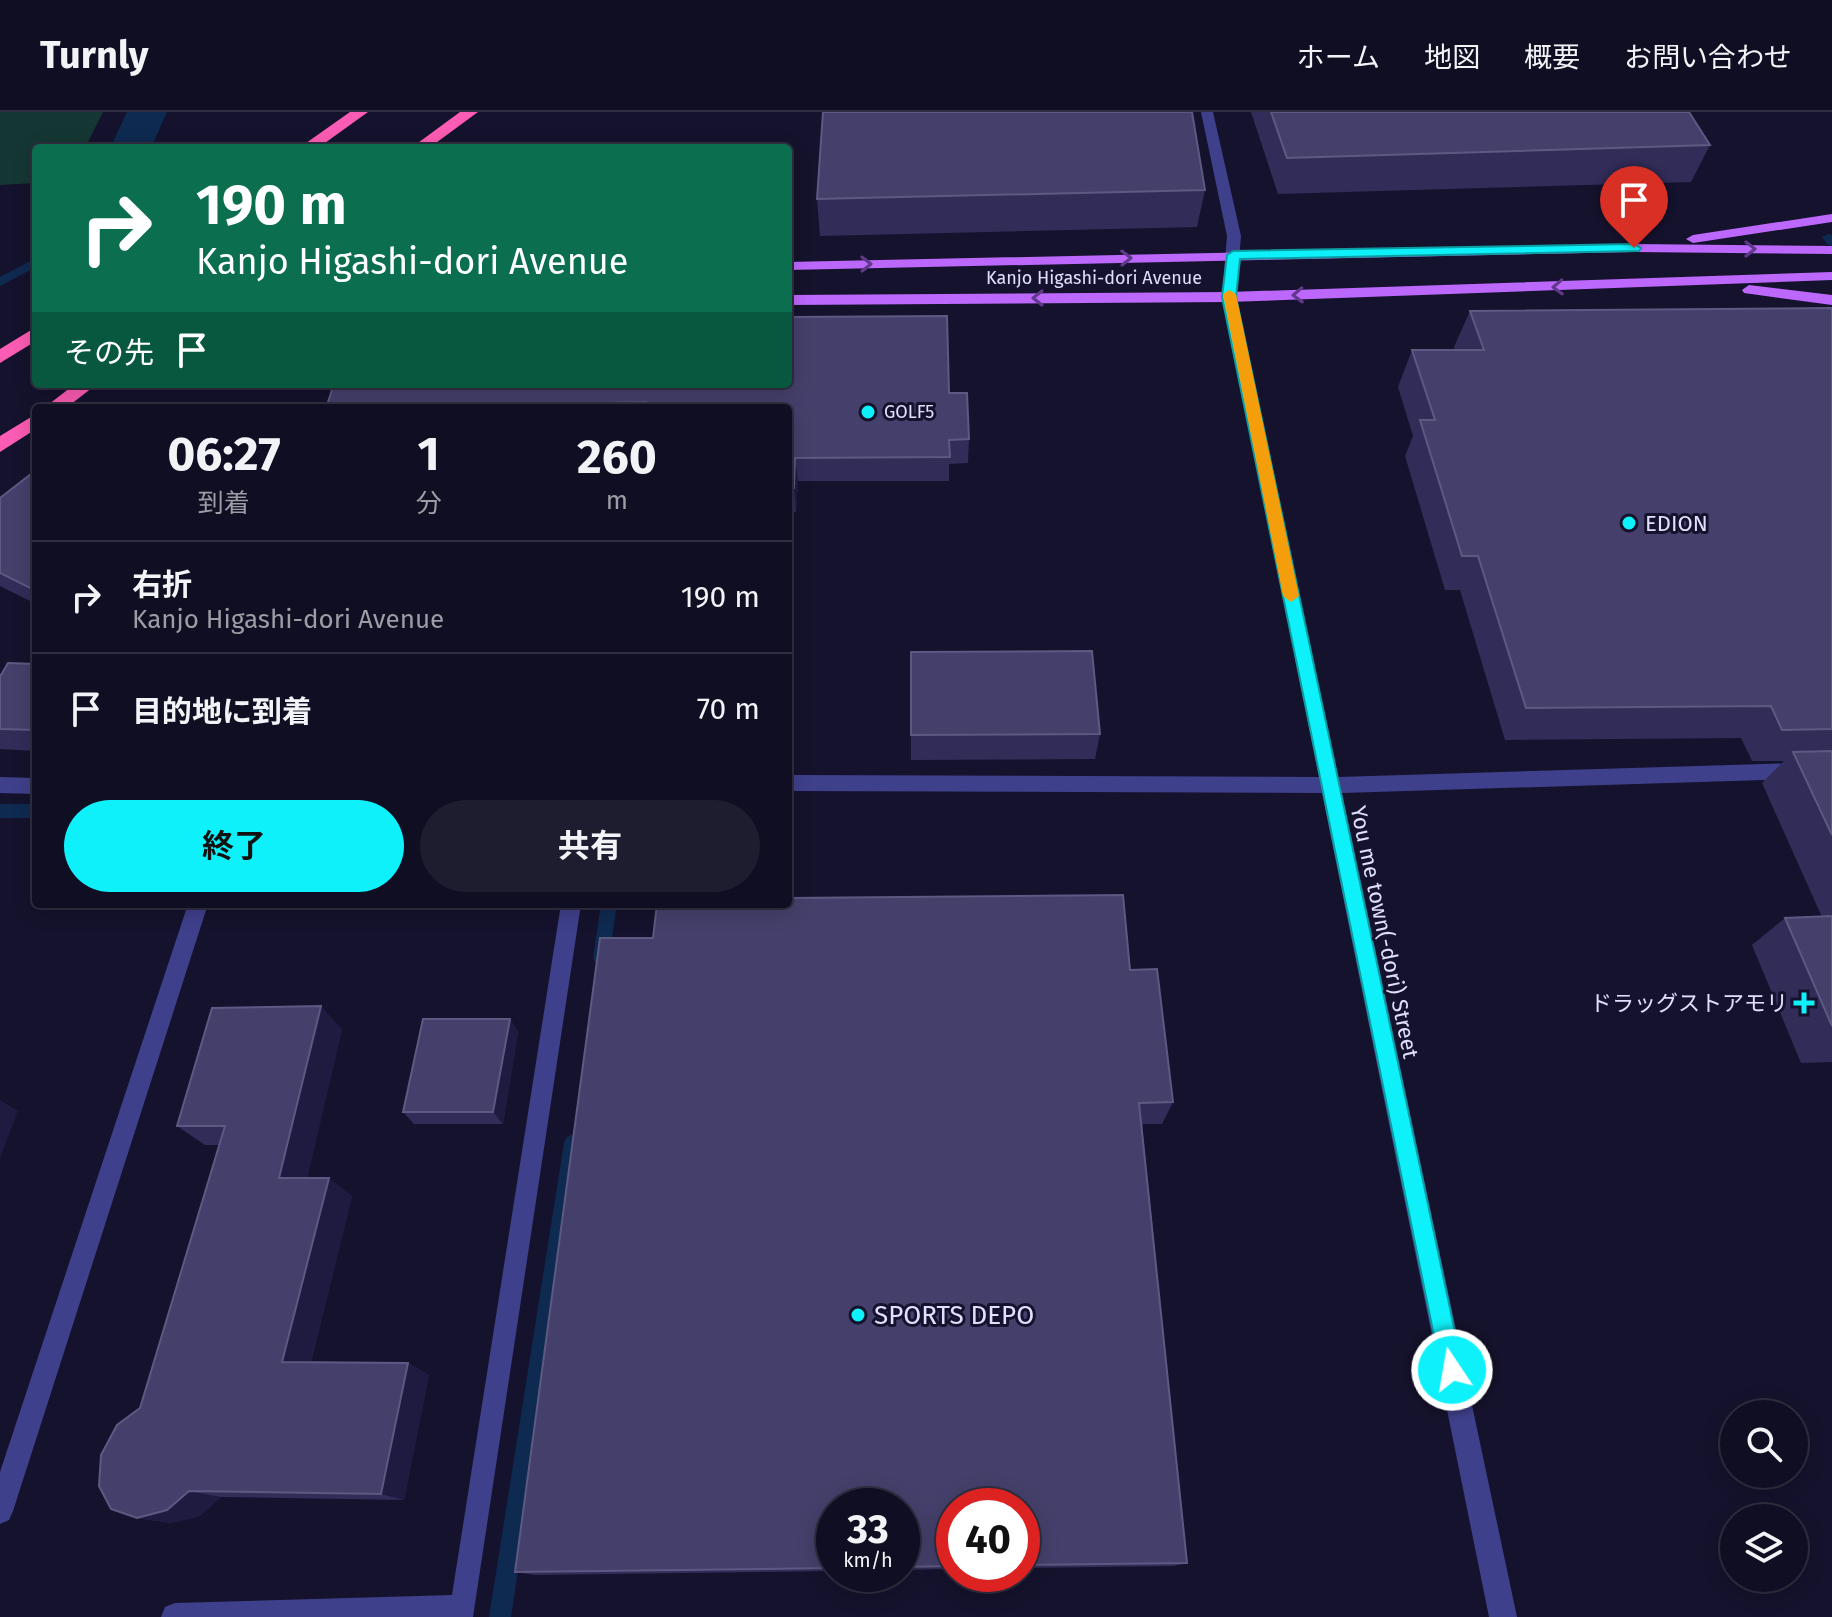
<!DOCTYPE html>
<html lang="ja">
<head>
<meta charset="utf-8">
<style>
  body { margin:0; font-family:"Fira Sans","Noto Sans JP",sans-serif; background:#1e1c2f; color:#f1f3f6; height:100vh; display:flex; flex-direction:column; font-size:30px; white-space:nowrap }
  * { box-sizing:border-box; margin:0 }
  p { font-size:26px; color:#9c9ca5 }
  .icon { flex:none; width:44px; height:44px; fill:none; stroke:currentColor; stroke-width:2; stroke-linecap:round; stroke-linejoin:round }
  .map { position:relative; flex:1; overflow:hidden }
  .panel { position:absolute; left:32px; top:292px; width:760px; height:504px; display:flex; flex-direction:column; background:#100e22; border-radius:8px; box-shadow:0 4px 20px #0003,0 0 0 2px #302e40 }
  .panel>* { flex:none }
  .top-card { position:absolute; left:32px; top:32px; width:760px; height:244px; border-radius:8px; box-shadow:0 4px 20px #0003,0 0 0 2px #302e40; background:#0b6e4f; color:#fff; overflow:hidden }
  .buttons { position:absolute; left:1720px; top:1288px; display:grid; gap:16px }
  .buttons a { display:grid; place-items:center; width:88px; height:88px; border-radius:50%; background:#100e22; box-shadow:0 4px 20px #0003,0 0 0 2px #302e40; font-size:40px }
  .speed { position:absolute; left:816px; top:1376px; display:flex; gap:16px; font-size:40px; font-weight:700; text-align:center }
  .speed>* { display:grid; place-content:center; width:104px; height:104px; border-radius:50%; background:#100e22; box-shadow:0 4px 20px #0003,0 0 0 2px #302e40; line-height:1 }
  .speed small { font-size:20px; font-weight:400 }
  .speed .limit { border:12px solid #d22; background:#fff; color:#111 }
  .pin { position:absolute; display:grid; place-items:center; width:68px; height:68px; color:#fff; margin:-82px -34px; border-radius:50% 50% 50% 0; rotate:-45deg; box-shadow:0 0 8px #0007 }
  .pin .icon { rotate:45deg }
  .me { position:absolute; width:88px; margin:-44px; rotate:348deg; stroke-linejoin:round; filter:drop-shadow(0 0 6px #0008) }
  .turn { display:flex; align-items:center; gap:28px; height:168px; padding:0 32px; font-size:36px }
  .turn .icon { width:104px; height:104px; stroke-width:2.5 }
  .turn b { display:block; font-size:56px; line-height:68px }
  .then { display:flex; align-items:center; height:76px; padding:0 32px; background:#0003; gap:16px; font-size:30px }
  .eta { display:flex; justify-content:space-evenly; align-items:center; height:136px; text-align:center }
  .eta b { font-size:48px; font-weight:700; line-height:56px }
  .cta { display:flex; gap:16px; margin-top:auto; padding:16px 32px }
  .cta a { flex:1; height:92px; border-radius:48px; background:#0ff1fa; color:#111; font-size:32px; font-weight:700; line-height:92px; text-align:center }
  .cta a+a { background:#1e1c2f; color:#f1f3f6 }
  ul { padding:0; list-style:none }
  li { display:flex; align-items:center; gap:24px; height:112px; padding:0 32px; border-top:2px solid #302e40 }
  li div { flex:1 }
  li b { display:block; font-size:30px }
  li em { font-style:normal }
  header { display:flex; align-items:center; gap:48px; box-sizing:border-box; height:112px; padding:0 40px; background:#100e22; border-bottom:2px solid #302e40 }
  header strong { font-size:38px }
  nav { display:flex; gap:44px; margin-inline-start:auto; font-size:28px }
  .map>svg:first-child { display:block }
  .green { fill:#153733 }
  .water { fill:#0f2a50 }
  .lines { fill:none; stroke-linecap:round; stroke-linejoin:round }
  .stream { fill:#0f2a50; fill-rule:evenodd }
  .minor { fill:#3f408b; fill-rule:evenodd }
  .major { fill:#bc68fc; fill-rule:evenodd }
  .highway { fill:#fc5cb3; fill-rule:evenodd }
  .wall { fill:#322c59 }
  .shaded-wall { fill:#1f1a40 }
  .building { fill:#45406b; stroke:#5d5982; stroke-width:2 }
  .oneway { stroke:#60398a }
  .route { fill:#0ff1fa; stroke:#0a9da2; stroke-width:2 }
  .slow { fill:#f59e0b }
  .poi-dot { fill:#0ff1fa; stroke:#15122d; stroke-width:3 }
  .labels { text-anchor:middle; stroke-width:6; stroke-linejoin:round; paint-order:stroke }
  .far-street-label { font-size:18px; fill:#e0dffe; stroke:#15122d }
  .far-poi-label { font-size:18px; fill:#e0dffe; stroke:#15122d; text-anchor:start }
  .poi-label { font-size:22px; fill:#e0dffe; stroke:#15122d; text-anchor:start }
  .street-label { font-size:22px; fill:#e0dffe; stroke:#15122d }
  .near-poi-label { font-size:26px; fill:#e0dffe; stroke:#15122d; text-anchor:start }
</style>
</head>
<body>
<header>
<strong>Turnly</strong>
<nav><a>ホーム</a><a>地図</a><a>概要</a><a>お問い合わせ</a></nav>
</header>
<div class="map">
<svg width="1832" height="1505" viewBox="0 0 1832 1505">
  <rect width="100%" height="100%" fill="#15122d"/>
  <path class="green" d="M 0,0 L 103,0 L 85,36 L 36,36 L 36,71 L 0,73 Z"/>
  <path class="water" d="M 127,0 L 167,0 L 151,36 L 110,36 Z"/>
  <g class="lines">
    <path class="stream" d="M 1828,122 L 1832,123 L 1832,134 L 1828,133 L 1822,125 Z
      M 36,146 L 36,155 L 0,174 L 0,165 Z
      M 0,692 L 36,692 L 36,706 L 0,706 Z
      M 601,792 L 617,792 L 609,846 L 607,851 L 601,853 L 595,851 L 593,846 Z
      M 573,1022 L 579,1025 L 582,1031 L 511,1505 L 489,1505 L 564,1031 L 567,1025 Z"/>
    <path class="minor" d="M 1201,0 L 1213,0 L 1241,124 L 1236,185 L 1338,665 L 1832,650 L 1832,666 L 1342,681 L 1517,1505 L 1489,1505 L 1322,681 L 788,679 L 788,663 L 1319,665 L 1222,185 L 1227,124 Z
      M 627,272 L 643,272 L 640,296 L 624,296 Z
      M 0,665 L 36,666 L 36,682 L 0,681 Z
      M 188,792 L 208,792 L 13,1399 L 9,1408 L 0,1412 L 0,1360 Z
      M 561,792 L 581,792 L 473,1505 L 161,1505 L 165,1495 L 175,1491 L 452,1483 Z"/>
    <path class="major" d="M 1832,102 L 1832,110 L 1693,131 L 1686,127 L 1693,123 Z
      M 1634,132 L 1832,134 L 1832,142 L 1634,140 L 788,158 L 788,150 Z
      M 1832,160 L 1832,168 L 1229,190 L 788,193 L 788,183 L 1229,180 Z
      M 1749,173 L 1832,183 L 1832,193 L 1744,181 L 1742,178 Z"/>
    <path class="highway" d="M 350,0 L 368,0 L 318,36 L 299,36 Z
      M 460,0 L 478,0 L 429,36 L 411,36 Z
      M 36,215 L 36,229 L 0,251 L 0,237 Z
      M 75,272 L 97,272 L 66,296 L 44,296 Z
      M 36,302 L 36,317 L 0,340 L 0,324 Z"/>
  </g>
  <path class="wall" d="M 1251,0 L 1689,0 L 1710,33 L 1691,70 L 1278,82 Z
    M 1205,78 L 1197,115 L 820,124 L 817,87 Z
    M 1832,196 L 1832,950 L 1801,951 L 1752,833 L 1785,806 L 1822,805 L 1762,671 L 1784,649 L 1752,649 L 1741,626 L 1505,628 L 1460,478 L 1445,478 L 1405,344 L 1413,324 L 1398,275 L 1412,238 L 1455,238 L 1454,235 L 1470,199 Z
    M 625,272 L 625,274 L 949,281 L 969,327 L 968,351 L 949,352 L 949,369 L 798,369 L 796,400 L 788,400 L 788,296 L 326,296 Z
    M 36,358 L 36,492 L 0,474 L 0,386 Z
    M 911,540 L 1100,622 L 1095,647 L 911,648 Z
    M 36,552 L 36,639 L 0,637 L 0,563 Z
    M 653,826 L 1130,858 L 1173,990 L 1162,1012 L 1142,1012 L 1187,1451 L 1174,1454 L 1022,1456 L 1022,1394 L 954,1394 L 954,1457 L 902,1458 L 902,1394 L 834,1394 L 834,1459 L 534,1463 L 515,1460 Z
    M 510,907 L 518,920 L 503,1012 L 414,1012 L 403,1000 Z
    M 342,917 L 307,1066 L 352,1084 L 311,1250 L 408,1251 L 429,1263 L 404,1388 L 221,1385 L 200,1404 L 171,1411 L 137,1406 L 140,1296 L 219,1033 L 205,1033 L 177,1014 Z"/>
  <path class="shaded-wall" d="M 795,346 L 798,369 L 796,400 L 794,376 Z
    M 321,894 L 342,917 L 303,1083 L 279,1066 Z
    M 510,907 L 518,920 L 503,1012 L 493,1000 Z
    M 0,988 L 18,999 L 0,1046 Z
    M 329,1066 L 352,1084 L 308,1261 L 282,1250 Z
    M 408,1251 L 429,1263 L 404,1388 L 381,1382 Z
    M 189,1379 L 221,1385 L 200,1404 L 171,1411 L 137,1406 Z"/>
  <path class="building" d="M 823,0 L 1192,0 L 1205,78 L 817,87 Z
    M 1271,0 L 1689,0 L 1710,33 L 1287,46 Z
    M 1832,196 L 1832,617 L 1782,618 L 1771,594 L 1526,596 L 1478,444 L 1462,444 L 1420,308 L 1435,308 L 1412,238 L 1484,238 L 1470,199 Z
    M 947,204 L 949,281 L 967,281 L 969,327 L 949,328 L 950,345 L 795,346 L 794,376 L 788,376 L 788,296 L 645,296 L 646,290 L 561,292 L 561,296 L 326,296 L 334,272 L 616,272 L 616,274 L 637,274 L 637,272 L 788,272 L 788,205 Z
    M 36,358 L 36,479 L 0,461 L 0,386 Z
    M 1092,539 L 1100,622 L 911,623 L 911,540 Z
    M 8,551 L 36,552 L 36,618 L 0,617 L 0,563 L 1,563 Z
    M 1832,639 L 1832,723 L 1793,640 Z
    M 1123,783 L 1130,858 L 1157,857 L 1173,990 L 1139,991 L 1187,1451 L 1022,1453 L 1022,1394 L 954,1394 L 954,1454 L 902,1455 L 902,1394 L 834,1394 L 834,1456 L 515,1460 L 600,826 L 653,826 L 657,792 L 788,792 L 788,786 Z
    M 1832,804 L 1832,914 L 1785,806 Z
    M 321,894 L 279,1066 L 329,1066 L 282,1250 L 408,1251 L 381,1382 L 189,1379 L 167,1398 L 137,1406 L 111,1397 L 99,1374 L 101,1343 L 117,1313 L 140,1296 L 225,1014 L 177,1014 L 212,896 Z
    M 423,907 L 510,907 L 493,1000 L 403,1000 Z"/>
  <defs><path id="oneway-chevron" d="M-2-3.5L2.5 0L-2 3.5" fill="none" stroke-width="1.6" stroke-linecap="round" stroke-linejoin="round" transform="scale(2)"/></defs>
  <g class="oneway">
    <use href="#oneway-chevron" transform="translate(1750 137)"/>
    <use href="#oneway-chevron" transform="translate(1126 146) rotate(-1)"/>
    <use href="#oneway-chevron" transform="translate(866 152) rotate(-1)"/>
    <use href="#oneway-chevron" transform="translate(1558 175) rotate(178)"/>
    <use href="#oneway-chevron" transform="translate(1298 183) rotate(178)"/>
    <use href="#oneway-chevron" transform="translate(1038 186) rotate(180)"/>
  </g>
  <path class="route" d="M 1634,132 L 1641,136 L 1639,139 L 1240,147 L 1236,185 L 1463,1258 L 1460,1266 L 1452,1270 L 1444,1266 L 1441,1258 L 1222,185 L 1227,143 L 1233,139 Z"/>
  <path class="slow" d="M 1229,178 L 1236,182 L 1299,484 L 1291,490 L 1283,484 L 1223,182 Z"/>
  <g class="poi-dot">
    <circle cx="868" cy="300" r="8"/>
    <circle cx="1629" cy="411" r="8"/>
    <path d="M1800 879h8v8h8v8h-8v8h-8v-8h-8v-8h8z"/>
    <circle cx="858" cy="1203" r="8"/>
  </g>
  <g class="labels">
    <g class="far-street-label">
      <text x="1094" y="172">Kanjo Higashi-dori Avenue</text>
    </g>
    <g class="far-poi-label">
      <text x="884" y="306">GOLF5</text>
    </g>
    <g class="poi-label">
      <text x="1645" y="419">EDION</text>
      <text x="1788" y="899" text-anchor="end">ドラッグストアモリ</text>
    </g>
    <g class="street-label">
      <text transform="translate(1385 820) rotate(78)" y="8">You me town(-dori) Street</text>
    </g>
    <g class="near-poi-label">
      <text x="874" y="1212">SPORTS DEPO</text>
    </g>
  </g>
</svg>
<div class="buttons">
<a><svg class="icon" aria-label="search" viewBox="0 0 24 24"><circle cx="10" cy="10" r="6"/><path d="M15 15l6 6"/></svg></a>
<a><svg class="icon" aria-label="layers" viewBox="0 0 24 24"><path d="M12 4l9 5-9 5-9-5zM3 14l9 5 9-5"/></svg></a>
</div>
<div class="speed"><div>33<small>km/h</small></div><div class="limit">40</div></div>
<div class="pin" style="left:1634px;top:136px;background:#d93025"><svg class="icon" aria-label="arrive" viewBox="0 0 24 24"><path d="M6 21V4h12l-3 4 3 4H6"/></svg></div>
<svg class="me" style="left:1452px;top:1258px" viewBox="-20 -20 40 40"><circle r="17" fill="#0ff1fa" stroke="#fff" stroke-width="3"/><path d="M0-11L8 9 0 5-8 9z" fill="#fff"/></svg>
<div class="top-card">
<div class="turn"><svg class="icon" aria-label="right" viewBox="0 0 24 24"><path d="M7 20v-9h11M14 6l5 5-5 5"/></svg><div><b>190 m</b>Kanjo Higashi-dori Avenue</div></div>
<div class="then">その先<svg class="icon" aria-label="arrive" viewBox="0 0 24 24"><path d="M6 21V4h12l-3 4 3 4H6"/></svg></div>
</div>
<section class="panel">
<div class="eta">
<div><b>06:27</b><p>到着</p></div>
<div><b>1</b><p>分</p></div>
<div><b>260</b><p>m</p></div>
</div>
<ul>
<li><svg class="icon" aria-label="right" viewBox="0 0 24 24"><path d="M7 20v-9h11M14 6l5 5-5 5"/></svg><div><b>右折</b><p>Kanjo Higashi-dori Avenue</p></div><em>190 m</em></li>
<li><svg class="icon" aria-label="arrive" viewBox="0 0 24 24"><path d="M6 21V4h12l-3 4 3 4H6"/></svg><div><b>目的地に到着</b></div><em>70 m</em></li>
</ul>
<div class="cta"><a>終了</a><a>共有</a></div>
</section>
</div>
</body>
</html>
